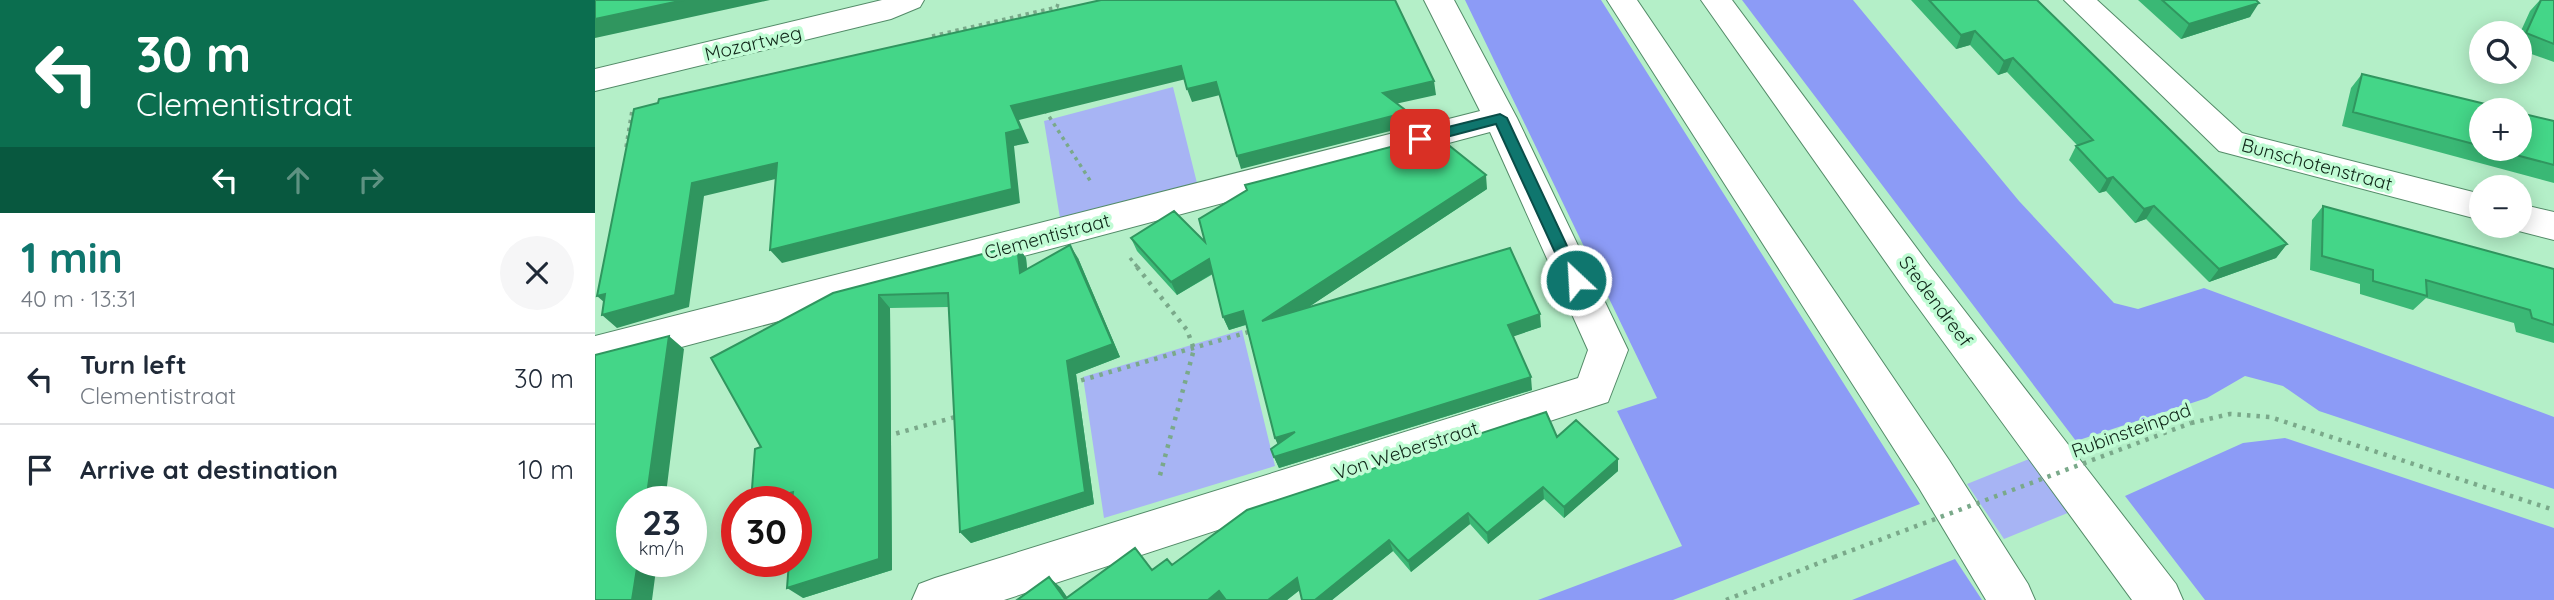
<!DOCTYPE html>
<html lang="en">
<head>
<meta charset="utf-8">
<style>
  body { margin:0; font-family:Quicksand,sans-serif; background:#f6f6f7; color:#1f2937; height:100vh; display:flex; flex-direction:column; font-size:26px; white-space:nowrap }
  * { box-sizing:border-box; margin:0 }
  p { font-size:23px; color:#747a83 }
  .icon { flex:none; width:38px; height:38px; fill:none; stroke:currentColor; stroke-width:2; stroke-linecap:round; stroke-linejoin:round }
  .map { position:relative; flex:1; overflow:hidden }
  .side { display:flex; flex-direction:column; background:#fff; width:595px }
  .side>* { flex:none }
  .hud { background:#0b6e4f; color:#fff; overflow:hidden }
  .buttons { position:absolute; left:1874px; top:21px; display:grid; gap:14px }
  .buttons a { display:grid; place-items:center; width:63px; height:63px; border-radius:50%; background:#fff; box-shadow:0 4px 18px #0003; font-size:35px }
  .speed { position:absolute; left:21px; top:486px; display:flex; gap:14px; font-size:35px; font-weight:700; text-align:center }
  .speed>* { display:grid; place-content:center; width:91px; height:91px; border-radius:50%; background:#fff; box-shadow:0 4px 18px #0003; line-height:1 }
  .speed small { font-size:18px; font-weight:400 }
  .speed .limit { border:10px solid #d22; background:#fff; color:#111 }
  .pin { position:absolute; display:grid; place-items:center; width:60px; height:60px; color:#fff; margin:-30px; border-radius:14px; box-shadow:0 4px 10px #0006 }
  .me { position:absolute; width:77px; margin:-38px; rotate:335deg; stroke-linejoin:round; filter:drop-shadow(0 0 5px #0008) }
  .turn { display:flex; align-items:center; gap:24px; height:147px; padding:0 21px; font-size:32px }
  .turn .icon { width:91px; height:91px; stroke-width:2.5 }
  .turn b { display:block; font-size:49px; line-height:60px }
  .lanes { display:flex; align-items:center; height:66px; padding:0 21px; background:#0003; justify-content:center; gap:35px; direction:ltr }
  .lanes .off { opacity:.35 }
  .round { display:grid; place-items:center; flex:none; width:74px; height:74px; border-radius:37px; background:#f6f6f7 }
  .head { display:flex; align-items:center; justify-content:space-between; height:119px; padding:0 21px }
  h1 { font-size:42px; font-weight:700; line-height:52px; color:#0f766e }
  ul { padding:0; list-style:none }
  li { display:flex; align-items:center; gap:21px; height:91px; padding:0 21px; border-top:2px solid #e0e1e3 }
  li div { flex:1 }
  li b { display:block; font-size:26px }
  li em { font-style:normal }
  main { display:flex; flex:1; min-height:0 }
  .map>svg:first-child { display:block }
  .green { fill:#a7b4f4 }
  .forest { fill:#8c9bf6 }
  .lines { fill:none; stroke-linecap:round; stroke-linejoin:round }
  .minor-casing { stroke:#538b68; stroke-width:2 }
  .secondary-casing { stroke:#538b68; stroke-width:2 }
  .path-far1 { stroke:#7aa98a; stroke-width:3.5; stroke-dasharray:3.5 4.5; stroke-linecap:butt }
  .path { stroke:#7aa98a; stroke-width:4.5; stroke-dasharray:3.5 6; stroke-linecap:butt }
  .minor { fill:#fff; fill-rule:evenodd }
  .secondary { fill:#fff; fill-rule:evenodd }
  .path-bridge { stroke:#7aa98a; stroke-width:4.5; stroke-dasharray:3.5 6; stroke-linecap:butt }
  .wall { fill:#3ab875 }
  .shaded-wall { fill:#30965f }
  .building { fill:#44d688; stroke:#30965f; stroke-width:2 }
  .route { fill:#0f766e; stroke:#0a4d48; stroke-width:2 }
  .labels { text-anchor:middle; stroke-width:7; stroke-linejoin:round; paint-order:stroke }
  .street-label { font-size:19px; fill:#0f2618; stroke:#c1fcd5 }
</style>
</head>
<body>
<main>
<section class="side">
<div class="hud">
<div class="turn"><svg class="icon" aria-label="left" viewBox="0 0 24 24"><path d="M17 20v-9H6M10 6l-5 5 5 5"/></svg><div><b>30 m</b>Clementistraat</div></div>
<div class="lanes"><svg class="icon" aria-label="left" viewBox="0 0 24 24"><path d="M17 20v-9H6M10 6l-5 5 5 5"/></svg><svg class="icon off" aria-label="ahead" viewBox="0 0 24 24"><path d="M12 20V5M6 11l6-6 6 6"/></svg><svg class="icon off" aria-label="right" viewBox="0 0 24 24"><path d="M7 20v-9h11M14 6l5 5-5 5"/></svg></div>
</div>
<div class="head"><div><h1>1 min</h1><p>40 m · 13:31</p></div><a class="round"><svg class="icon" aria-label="close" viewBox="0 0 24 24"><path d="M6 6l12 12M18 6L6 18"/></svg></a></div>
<ul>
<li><svg class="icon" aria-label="left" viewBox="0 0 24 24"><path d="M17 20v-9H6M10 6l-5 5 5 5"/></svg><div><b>Turn left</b><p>Clementistraat</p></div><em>30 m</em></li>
<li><svg class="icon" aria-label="arrive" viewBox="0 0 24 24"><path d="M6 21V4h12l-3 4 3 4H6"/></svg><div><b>Arrive at destination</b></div><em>10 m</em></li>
</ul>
</section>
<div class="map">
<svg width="1959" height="600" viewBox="0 0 1959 600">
  <rect width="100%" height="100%" fill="#b4efc8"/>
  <path class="green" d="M 578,87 L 602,183 L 465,218 L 449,121 Z
    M 647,330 L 680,466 L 509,518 L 488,377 Z
    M 1439,457 L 1480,510 L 1409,539 L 1372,484 Z"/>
  <path class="forest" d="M 870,0 L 1006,0 L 1325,504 L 1078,600 L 943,600 L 1087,546 L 1022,411 L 1062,398 Z
    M 1147,0 L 1258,0 L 1424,201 L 1519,303 L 1543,309 L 1609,288 L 1959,417 L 1959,489 L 1724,411 L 1688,386 L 1650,376 L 1612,398 L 1481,441 Z
    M 1690,438 L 1959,528 L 1959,600 L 1610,600 L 1530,496 L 1648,443 Z
    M 1360,559 L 1387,600 L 1257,600 Z"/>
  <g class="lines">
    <g class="minor-casing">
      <path id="minor" d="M 287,0 L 329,0 L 325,7 L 296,19 L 0,91 L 0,69 Z
        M 829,0 L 859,0 L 922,118 L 1033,350 L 1013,402 L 409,600 L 317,600 L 324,584 L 340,578 L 983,378 L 993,350 L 895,132 L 0,370 L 0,336 L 885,111 Z
        M 1469,0 L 1502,0 L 1647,133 L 1886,194 L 1886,220 L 1624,151 Z
        M 1925,204 L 1959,212 L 1959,240 L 1912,228 L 1925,226 Z"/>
    </g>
    <g class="secondary-casing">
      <path id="secondary" d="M 1012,0 L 1042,0 L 1354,460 L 1433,584 L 1440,600 L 1391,600 L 1324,488 Z
        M 1106,0 L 1137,0 L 1335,266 L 1581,584 L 1588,600 L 1537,600 L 1309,288 Z"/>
    </g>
    <path class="path-far1" d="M 337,36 L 462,7 L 464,0
      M 450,110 L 496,182
      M 31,147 L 37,110
      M 535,258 L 544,269"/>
    <path class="path" d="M 542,267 L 592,330 L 599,349 L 564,479
      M 477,383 L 657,331
      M 1596,423 L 1635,414 L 1675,417 L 1959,510
      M 292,436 L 364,416
      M 1131,600 L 1239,557"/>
    <use href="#minor" class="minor"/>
    <use href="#secondary" class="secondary"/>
    <path class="path-bridge" d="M 1239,557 L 1596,423"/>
  </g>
  <path class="wall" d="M 1316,0 L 1442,0 L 1692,244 L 1681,258 L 1614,282 L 1551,219 L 1540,223 L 1511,191 L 1504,193 L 1474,160 L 1481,146 L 1482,145 L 1412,72 L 1403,75 L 1375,45 L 1361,49 Z
    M 1543,0 L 1661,0 L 1655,17 L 1586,39 Z
    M 1945,0 L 1959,0 L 1959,62 L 1925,50 L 1925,33 L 1935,11 Z
    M 1767,74 L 1886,110 L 1886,149 L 1925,149 L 1959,121 L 1959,183 L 1747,126 L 1756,88 Z
    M 892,189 L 712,308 L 946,327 L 918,336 L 937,390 L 684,468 L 679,457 L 683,444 L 680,438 L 651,325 L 634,330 L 628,317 L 618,274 L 582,295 L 542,251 L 536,238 L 610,242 Z
    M 1728,206 L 1959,269 L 1959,343 L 1921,332 L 1919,323 L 1831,298 L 1818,310 L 1765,294 L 1765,284 L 1715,270 L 1717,220 Z
    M 422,245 L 431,258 L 432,269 L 483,258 L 525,357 L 481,374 L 499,504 L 376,543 L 365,532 L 354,307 L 295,308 L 297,570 L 208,598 L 201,502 L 166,447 L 238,293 Z
    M 962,437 L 1023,471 L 969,518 L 949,499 L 893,544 L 875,524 L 816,572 L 798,551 L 737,600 L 707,600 L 705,590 L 692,600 L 422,600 L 465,587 L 472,597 L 577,565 Z"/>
  <path class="shaded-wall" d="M 89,0 L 175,0 L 0,38 L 0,19 Z
    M 1664,3 L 1655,17 L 1586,39 L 1594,24 Z
    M 1380,31 L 1375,45 L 1361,49 L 1366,35 Z
    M 1418,58 L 1412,72 L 1403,75 L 1409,61 Z
    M 586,66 L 591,79 L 424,120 L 434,143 L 419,146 L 425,203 L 187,263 L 175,250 L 411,133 L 416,106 Z
    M 839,81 L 841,95 L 791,106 L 788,93 Z
    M 621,82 L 625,95 L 597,102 L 592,89 Z
    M 813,112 L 815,126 L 646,169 L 642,156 Z
    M 182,163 L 193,176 L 109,196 L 94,307 L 22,328 L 7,315 L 97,183 Z
    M 891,175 L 892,189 L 673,334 L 667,321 Z
    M 1518,177 L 1511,191 L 1504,193 L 1512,179 Z
    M 1559,206 L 1551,219 L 1540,223 L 1549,209 Z
    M 1692,244 L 1681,258 L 1614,282 L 1624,269 Z
    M 422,245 L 431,258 L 434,287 L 425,273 Z
    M 475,245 L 483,258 L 525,357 L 481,374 L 499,504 L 376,543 L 365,532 L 472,361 Z
    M 614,259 L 620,272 L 582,295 L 576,282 Z
    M 10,294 L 17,309 L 2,296 Z
    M 284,295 L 295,308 L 297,570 L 208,598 L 192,588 Z
    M 648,311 L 653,324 L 634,330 L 628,317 Z
    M 945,314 L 946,327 L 914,338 L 913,325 Z
    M 74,336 L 89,349 L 70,502 L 51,502 Z
    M 936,377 L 937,390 L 684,468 L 679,457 Z
    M 700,432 L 685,450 L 680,438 Z
    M 1023,459 L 1023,471 L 969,518 L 969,507 Z
    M 948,487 L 949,499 L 893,544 L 892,533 Z
    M 198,492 L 201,502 L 162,502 Z
    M 873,513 L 875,524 L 816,572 L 813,561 Z
    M 794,540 L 798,551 L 737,600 L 720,600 Z
    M 43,562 L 62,562 L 57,600 L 37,600 Z
    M 454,577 L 465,587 L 474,600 L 471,600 Z
    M 702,578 L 707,588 L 692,600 L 673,600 Z
    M 624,591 L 630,600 L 613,600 Z"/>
  <path class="building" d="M 0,0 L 89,0 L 0,19 Z
    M 506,0 L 800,0 L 839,81 L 788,93 L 813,112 L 642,156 L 621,82 L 592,89 L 586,66 L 416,106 L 426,129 L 411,133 L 417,189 L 175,250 L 182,163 L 97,183 L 80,295 L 7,315 L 10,294 L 2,296 L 39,109 L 63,103 L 64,99 Z
    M 1334,0 L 1442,0 L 1692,244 L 1624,269 L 1559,206 L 1549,209 L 1518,177 L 1512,179 L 1481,146 L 1498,140 L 1418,58 L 1409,61 L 1380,31 L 1366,35 Z
    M 1567,0 L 1661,0 L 1664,3 L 1594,24 Z
    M 1946,0 L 1959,0 L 1959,44 L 1931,33 Z
    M 1767,74 L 1915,110 L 1886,110 L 1886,146 L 1758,112 Z
    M 1925,113 L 1959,121 L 1959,165 L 1898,149 L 1925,149 Z
    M 841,135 L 891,175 L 667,321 L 915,248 L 945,314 L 913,325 L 936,377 L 679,457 L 676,449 L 700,432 L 680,438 L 648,311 L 628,317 L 614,259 L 576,282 L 536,238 L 579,211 L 610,242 L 604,219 L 652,190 L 650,185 Z
    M 1728,206 L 1959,269 L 1959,325 L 1937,318 L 1935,310 L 1831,280 L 1832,296 L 1778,281 L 1778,270 L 1727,256 Z
    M 422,245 L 425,273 L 475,245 L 518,344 L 472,361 L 490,492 L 365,532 L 353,293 L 284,295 L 284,559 L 192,588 L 194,562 L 201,562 L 201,502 L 197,502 L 198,492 L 162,502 L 156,502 L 160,449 L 166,447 L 116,358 L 238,293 Z
    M 74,336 L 51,502 L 37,502 L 37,562 L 43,562 L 37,600 L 0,600 L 0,355 Z
    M 951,412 L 962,437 L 981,420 L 1023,459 L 969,507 L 948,487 L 892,533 L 873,513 L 813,561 L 794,540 L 720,600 L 707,600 L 702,578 L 673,600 L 631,600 L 624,591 L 613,600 L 422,600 L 454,577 L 470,599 L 540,548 L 557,570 L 572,559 L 577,565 L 652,510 Z"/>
  <path class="route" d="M 905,114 L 912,118 L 988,280 L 986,285 L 975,285 L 901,124 L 825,144 L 818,139 L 825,134 Z"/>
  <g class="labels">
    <g class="street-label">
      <text transform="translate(158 43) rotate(-13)" y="7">Mozartweg</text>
      <text transform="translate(1722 164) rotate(15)" y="7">Bunschotenstraat</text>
      <text transform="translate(452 236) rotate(-15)" y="7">Clementistraat</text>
      <text transform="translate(1341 301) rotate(53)" y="7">Stedendreef</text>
      <text transform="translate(1536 430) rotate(-20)" y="7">Rubinsteinpad</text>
      <text transform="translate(811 450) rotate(-18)" y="7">Von Weberstraat</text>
    </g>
  </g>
</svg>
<div class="buttons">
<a><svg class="icon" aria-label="search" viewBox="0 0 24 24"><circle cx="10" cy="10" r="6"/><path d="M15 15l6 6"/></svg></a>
<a>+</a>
<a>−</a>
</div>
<div class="speed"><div>23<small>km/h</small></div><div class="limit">30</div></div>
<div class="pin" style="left:825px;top:139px;background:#d93025"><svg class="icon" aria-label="arrive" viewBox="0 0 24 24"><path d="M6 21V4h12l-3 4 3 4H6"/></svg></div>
<svg class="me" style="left:981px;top:280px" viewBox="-20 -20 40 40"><circle r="17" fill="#0f766e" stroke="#fff" stroke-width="3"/><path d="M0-11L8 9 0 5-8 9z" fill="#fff"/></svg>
</div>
</main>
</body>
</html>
